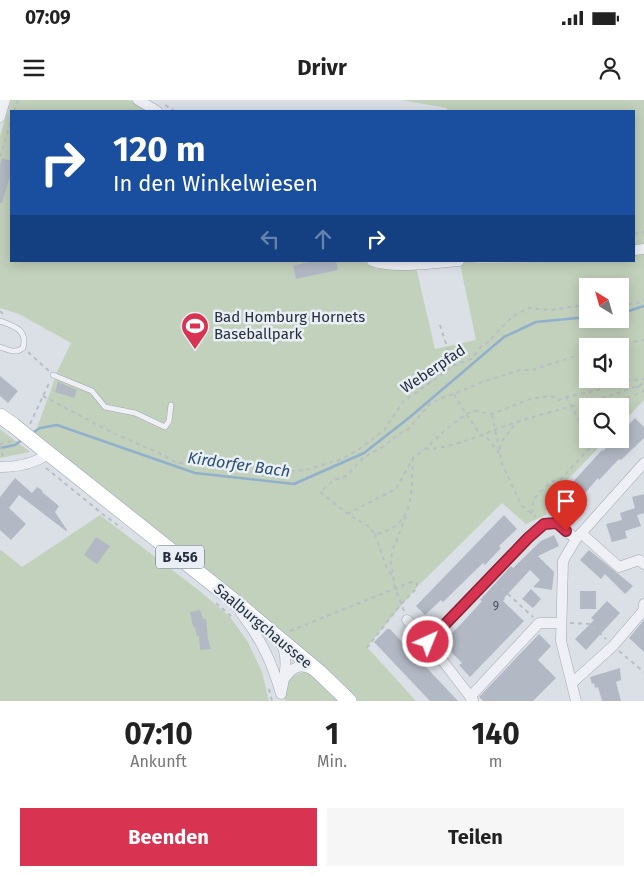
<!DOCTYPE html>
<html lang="de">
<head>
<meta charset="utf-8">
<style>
  body { margin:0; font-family:"Fira Sans",sans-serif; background:#f6f6f6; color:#222; height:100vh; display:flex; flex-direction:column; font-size:19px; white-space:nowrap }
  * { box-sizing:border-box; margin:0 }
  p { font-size:16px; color:#767676 }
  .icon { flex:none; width:28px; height:28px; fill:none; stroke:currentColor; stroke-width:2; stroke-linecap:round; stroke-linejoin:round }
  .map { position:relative; height:601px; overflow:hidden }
  .panel { display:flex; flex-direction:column; background:#fff; flex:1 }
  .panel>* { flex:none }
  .guide { position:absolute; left:10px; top:10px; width:625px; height:152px; border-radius:0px; box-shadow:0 2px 12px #0003; background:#1a4fa0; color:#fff; overflow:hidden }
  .needle { width:32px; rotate:323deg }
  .tools { position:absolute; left:579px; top:178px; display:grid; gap:10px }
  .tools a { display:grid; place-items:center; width:50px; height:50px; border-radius:0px; background:#fff; box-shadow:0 2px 12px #0003; font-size:25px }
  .pin { position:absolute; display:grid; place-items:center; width:42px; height:42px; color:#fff; margin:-51px -21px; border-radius:50% 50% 50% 0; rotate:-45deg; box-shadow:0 0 5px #0007 }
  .pin .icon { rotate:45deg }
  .me { position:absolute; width:55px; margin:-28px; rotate:44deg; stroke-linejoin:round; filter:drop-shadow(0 0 4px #0008) }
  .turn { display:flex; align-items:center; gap:18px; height:105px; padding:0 20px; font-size:22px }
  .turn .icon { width:65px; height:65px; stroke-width:2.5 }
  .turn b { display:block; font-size:35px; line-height:42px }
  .lanes { display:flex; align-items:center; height:48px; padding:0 20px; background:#0003; justify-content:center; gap:25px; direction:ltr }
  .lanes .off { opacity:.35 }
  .eta { display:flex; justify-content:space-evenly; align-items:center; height:85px; text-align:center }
  .eta b { font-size:30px; font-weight:700; line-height:35px }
  .primary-button { display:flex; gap:10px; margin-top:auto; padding:10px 20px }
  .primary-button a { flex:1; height:58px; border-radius:0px; background:#d93352; color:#fff; font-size:20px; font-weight:700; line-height:58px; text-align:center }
  .primary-button a+a { background:#f6f6f6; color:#222 }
  .status { display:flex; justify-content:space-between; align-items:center; height:35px; padding:0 25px; background:#fff; direction:ltr }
  .status svg { height:14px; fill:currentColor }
  header { display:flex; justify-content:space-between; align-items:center; height:65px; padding:0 20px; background:#fff; font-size:22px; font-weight:700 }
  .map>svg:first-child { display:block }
  .green { fill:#c2d1bb; fill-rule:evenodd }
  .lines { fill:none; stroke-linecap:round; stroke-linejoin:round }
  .stream { stroke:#92b0cb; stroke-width:2.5 }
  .building { fill:#b2b9c4 }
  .lane-casing { stroke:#a0a7b1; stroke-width:6 }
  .street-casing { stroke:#a0a7b1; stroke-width:11 }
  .primary-casing { stroke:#99a5b3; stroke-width:16 }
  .path { stroke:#b9bec5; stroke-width:2; stroke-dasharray:4 4; stroke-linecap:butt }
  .lane { stroke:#eef0f5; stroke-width:5 }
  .street { stroke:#eef0f5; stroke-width:10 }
  .primary { stroke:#fff; stroke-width:15 }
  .primary-bridge-casing { stroke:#99a5b3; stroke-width:16; stroke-linecap:butt }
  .primary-bridge { stroke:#fff; stroke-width:15 }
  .route-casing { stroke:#8d2135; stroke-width:12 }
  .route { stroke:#d93352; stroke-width:9 }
  .labels { text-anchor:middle; stroke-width:5; stroke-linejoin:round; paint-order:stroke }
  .number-label { font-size:12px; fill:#485160 }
  .shield { fill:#eaeff5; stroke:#5f6875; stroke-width:1 }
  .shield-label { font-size:14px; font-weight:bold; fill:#242e3e }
  .poi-label { font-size:15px; fill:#242e3e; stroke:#eaeff5; text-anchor:start }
  .street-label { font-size:15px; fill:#242e3e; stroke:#eaeff5 }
  .water-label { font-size:16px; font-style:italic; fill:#2b4f75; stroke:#eaeff5 }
</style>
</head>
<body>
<div class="status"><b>07:09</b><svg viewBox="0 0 49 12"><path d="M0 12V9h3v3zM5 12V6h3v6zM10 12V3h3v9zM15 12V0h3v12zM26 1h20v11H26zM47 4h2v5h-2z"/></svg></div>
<header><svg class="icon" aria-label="menu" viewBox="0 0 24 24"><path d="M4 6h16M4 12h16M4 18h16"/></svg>Drivr<svg class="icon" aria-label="person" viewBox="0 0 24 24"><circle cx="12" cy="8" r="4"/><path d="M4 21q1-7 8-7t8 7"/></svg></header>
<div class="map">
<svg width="644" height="601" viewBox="0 0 644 601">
  <rect width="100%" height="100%" fill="#dbe0e7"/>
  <path class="green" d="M 11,0 L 129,0 L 149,11 L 11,11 L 11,161 L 364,161 L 376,169 L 415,167 L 417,161 L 481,161 L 475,163 L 634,161 L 634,154 L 644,153 L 644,300 L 620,325 L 620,306 L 588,306 L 588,339 L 607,339 L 548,400 L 546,415 L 526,424 L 502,403 L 416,488 L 367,547 L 416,601 L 358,601 L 292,541 L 281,530 L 65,357 L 33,333 L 37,328 L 58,270 L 71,243 L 19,214 L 0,208 L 0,36 ZM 460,164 L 476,240 L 435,249 L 416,167 ZM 588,186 L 620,186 L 620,219 L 588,219 ZM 588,246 L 620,246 L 620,279 L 588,279 Z
    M 401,0 L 644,0 L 644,144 L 634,145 L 634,11 L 446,11 L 447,8 Z
    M 0,329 L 30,352 L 0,358 Z
    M 100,415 L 201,492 L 230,517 L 248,542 L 262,572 L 269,601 L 0,601 L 0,451 L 1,450 L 22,467 Z
    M 303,572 L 311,573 L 342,601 L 285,601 C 285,586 288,576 303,572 Z"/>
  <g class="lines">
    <path class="stream" d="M 620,214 L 644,206
      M 32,333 L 40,328 L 57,325 L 195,373 L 294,384 L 364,353 L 410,317 L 504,237 L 536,222 L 588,217
      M 0,348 L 15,345 L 23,339"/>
  </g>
  <path class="building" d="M 2,58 L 11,61 L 11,73 L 2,103 L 0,103 L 0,65 Z
    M 312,161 L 336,161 L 338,170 L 296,179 L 293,166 Z
    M 0,276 L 18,291 L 8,303 L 0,296 Z
    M 58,282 L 77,290 L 74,298 L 55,292 Z
    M 635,318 L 644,327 L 644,338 L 621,360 L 619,359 L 599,380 L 598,378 L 575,405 L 581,411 L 570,422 L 552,405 L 602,350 L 603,351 L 614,339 L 620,339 L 620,334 Z
    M 15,378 L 32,393 L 37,387 L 43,391 L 42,392 L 59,406 L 55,412 L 67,430 L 66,431 L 19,395 L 9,408 L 26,424 L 11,440 L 0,430 L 0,397 Z
    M 644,394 L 644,413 L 637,415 L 641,426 L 625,431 L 627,438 L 612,442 L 606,424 L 622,420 L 620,413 L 635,408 L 632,397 Z
    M 504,415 L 517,429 L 499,446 L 501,448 L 485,465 L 483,463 L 443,502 L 441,500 L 425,515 L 416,506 Z
    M 554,435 L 559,446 L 538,456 L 554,472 L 552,490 L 533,487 L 540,480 L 530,470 L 504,498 L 505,499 L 503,501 L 524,521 L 470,577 L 459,565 L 462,563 L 442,543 L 462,523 L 482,501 L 480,500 L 511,466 L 513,468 L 541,441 Z
    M 96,437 L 110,446 L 97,464 L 84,455 Z
    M 589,450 L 633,486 L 625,494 L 605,474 L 601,479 L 580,460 Z
    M 531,489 L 541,499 L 533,508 L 522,499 Z
    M 580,491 L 596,491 L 596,509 L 580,509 Z
    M 607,501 L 620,513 L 586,550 L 575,539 L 594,520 L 591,518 Z
    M 200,510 L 203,519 L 206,519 L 208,539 L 211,549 L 200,550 L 199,536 L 197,536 L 195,527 L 193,527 L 190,512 Z
    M 644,520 L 644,552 L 629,538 Z
    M 387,529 L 390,529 L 458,601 L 430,601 L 374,542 Z
    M 539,534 L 551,546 L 538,560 L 556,578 L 533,601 L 483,601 L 479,597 Z
    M 620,568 L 621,580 L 616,582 L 621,601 L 602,601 L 598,587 L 595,588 L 594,583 L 592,584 L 590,577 Z"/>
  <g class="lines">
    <g class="lane-casing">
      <path id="lane" d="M 0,221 C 14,226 28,230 23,248
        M 0,247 C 9,250 15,254 23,248
        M 53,275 L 92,291 L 105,307 L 135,313 L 165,327 L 169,321 L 171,305"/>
    </g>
    <g class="street-casing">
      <path id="street" d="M 138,0 L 157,11
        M 0,17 L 5,0
        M 634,150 L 644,149
        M 372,161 C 391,169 437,163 459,161
        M 0,367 C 17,367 35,364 49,353
        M 581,433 L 619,467 L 639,460 L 644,464
        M 241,513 C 261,539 272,562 281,594
        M 407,520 L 428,542 L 473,600
        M 280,541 C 289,556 285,576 281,593
        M 428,542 L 528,438 L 544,424 L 557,423 L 576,439
        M 285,578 C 292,568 299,563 311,569
        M 572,583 L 613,546 L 643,511 L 644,504
        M 470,597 L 539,523 L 561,523
        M 576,601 L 561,541 L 563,461 L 576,439 L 644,363"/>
    </g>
    <g class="primary-casing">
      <path id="primary" d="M 0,316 L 13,325
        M 33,341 L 228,496 L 319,572 L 349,601"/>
    </g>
    <path class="path" d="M 165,5 L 175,11
      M 14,11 L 18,0
      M 0,57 L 11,21
      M 634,134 L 644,132
      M 620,206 L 638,203 L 644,199
      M 0,211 L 4,215
      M 440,225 L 450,256 L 455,265
      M 610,246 L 644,240
      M 28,252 L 49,271
      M 636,287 L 644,287
      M 454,294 C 462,309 472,321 480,335 L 486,337 L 499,353
      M 43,296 L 113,333 L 159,353 L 177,363 L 259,367 L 283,372 L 305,370 L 342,359 L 361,348 L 384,330 L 404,301 L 455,265 L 471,259 L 481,247 L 487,243 L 512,217 L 528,208 L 550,210 L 579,206 L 588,207
      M 566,297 L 581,323 L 588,332
      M 620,312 L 625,299 L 644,291
      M 492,315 L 502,364 L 522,406 L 536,417
      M 30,324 L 50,281
      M 0,344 L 13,341
      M 0,345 L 3,358
      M 425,349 C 459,348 489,330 520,321 C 560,308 606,300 644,283
      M 500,349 L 502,341 L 515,324
      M 413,358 C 411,390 416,427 375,434 L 368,426 L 349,415 L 320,392 L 334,380 L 346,376 L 364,357 L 381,348 L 399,334 L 407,330 L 430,304 L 444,297 L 454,294 L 482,282 L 520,270 L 532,270 L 588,252
      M 46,368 L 105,416 L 122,428
      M 531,413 L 533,409 L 533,400 L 550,382 L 561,379 L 598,339
      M 347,414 L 396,389 L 413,358 L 425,349 L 445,330 L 466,314 L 476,311 L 492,314 L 530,299 L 551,296 L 559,300 L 566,297 L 598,290 L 607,283 L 644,279
      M 375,434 L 386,466 L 392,476
      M 496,483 L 533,517
      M 216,503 L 233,518
      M 404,511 L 395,488 L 391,462 L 392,452 L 406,416
      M 570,523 L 590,524 L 606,539
      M 290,531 L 411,482 L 417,483 L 417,488 L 401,504 L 366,549
      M 619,551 L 644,572
      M 269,589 L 272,601"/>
    <use href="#lane" class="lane"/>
    <use href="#street" class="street"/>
    <use href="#primary" class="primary"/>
    <g class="primary-bridge-casing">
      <path id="primary-bridge" d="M 13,325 L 33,341"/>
    </g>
    <use href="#primary-bridge" class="primary-bridge"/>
  </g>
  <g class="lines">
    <g class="route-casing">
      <path id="route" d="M 428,542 L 528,438 L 544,424 L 557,423 L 566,431"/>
    </g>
    <use href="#route" class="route"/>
  </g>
  <defs>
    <g id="stadium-pin" transform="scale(1.4375)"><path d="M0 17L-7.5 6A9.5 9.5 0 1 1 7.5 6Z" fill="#d93352" stroke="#eaeff5"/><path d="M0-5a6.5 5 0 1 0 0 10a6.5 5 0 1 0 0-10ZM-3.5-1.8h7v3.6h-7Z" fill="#fff"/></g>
  </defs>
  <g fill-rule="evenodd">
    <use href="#stadium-pin" x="195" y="226"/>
  </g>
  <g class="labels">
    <g class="number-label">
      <text x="496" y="510">9</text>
    </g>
    <rect class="shield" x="156" y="445.5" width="48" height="23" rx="4"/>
    <g class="shield-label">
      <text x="180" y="462">B 456</text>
    </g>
    <g class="poi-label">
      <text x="214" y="222">Bad Homburg Hornets<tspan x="214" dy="17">Baseballpark</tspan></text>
    </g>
    <g class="street-label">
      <text transform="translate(433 269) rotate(-34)" y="5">Weberpfad</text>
      <text transform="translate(263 526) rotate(40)" y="5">Saalburgchaussee</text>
    </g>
    <g class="water-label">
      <text transform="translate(239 364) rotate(8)" y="6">Kirdorfer Bach</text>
    </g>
  </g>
</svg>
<div class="tools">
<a><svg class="needle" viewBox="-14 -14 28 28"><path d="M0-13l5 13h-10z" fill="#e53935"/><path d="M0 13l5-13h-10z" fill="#767676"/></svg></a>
<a><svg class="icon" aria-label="sound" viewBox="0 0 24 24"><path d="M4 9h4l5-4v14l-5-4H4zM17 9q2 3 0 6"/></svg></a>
<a><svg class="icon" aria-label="search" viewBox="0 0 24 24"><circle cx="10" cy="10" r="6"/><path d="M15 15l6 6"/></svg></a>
</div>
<div class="pin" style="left:566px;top:431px;background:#d93025"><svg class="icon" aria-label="arrive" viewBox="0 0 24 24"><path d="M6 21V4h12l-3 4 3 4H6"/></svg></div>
<svg class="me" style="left:428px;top:542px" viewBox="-20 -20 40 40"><circle r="17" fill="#d93352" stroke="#fff" stroke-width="3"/><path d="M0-11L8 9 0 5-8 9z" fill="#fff"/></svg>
<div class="guide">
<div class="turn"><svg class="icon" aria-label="right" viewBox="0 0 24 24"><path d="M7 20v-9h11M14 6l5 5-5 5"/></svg><div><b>120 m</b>In den Winkelwiesen</div></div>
<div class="lanes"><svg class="icon off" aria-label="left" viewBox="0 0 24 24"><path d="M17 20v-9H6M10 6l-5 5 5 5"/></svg><svg class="icon off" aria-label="ahead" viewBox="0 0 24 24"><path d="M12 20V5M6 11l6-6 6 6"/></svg><svg class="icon" aria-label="right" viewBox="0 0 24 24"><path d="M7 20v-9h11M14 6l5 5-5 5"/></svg></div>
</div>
</div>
<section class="panel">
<div class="eta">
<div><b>07:10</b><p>Ankunft</p></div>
<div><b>1</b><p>Min.</p></div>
<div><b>140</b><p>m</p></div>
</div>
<div class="primary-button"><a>Beenden</a><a>Teilen</a></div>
</section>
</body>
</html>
